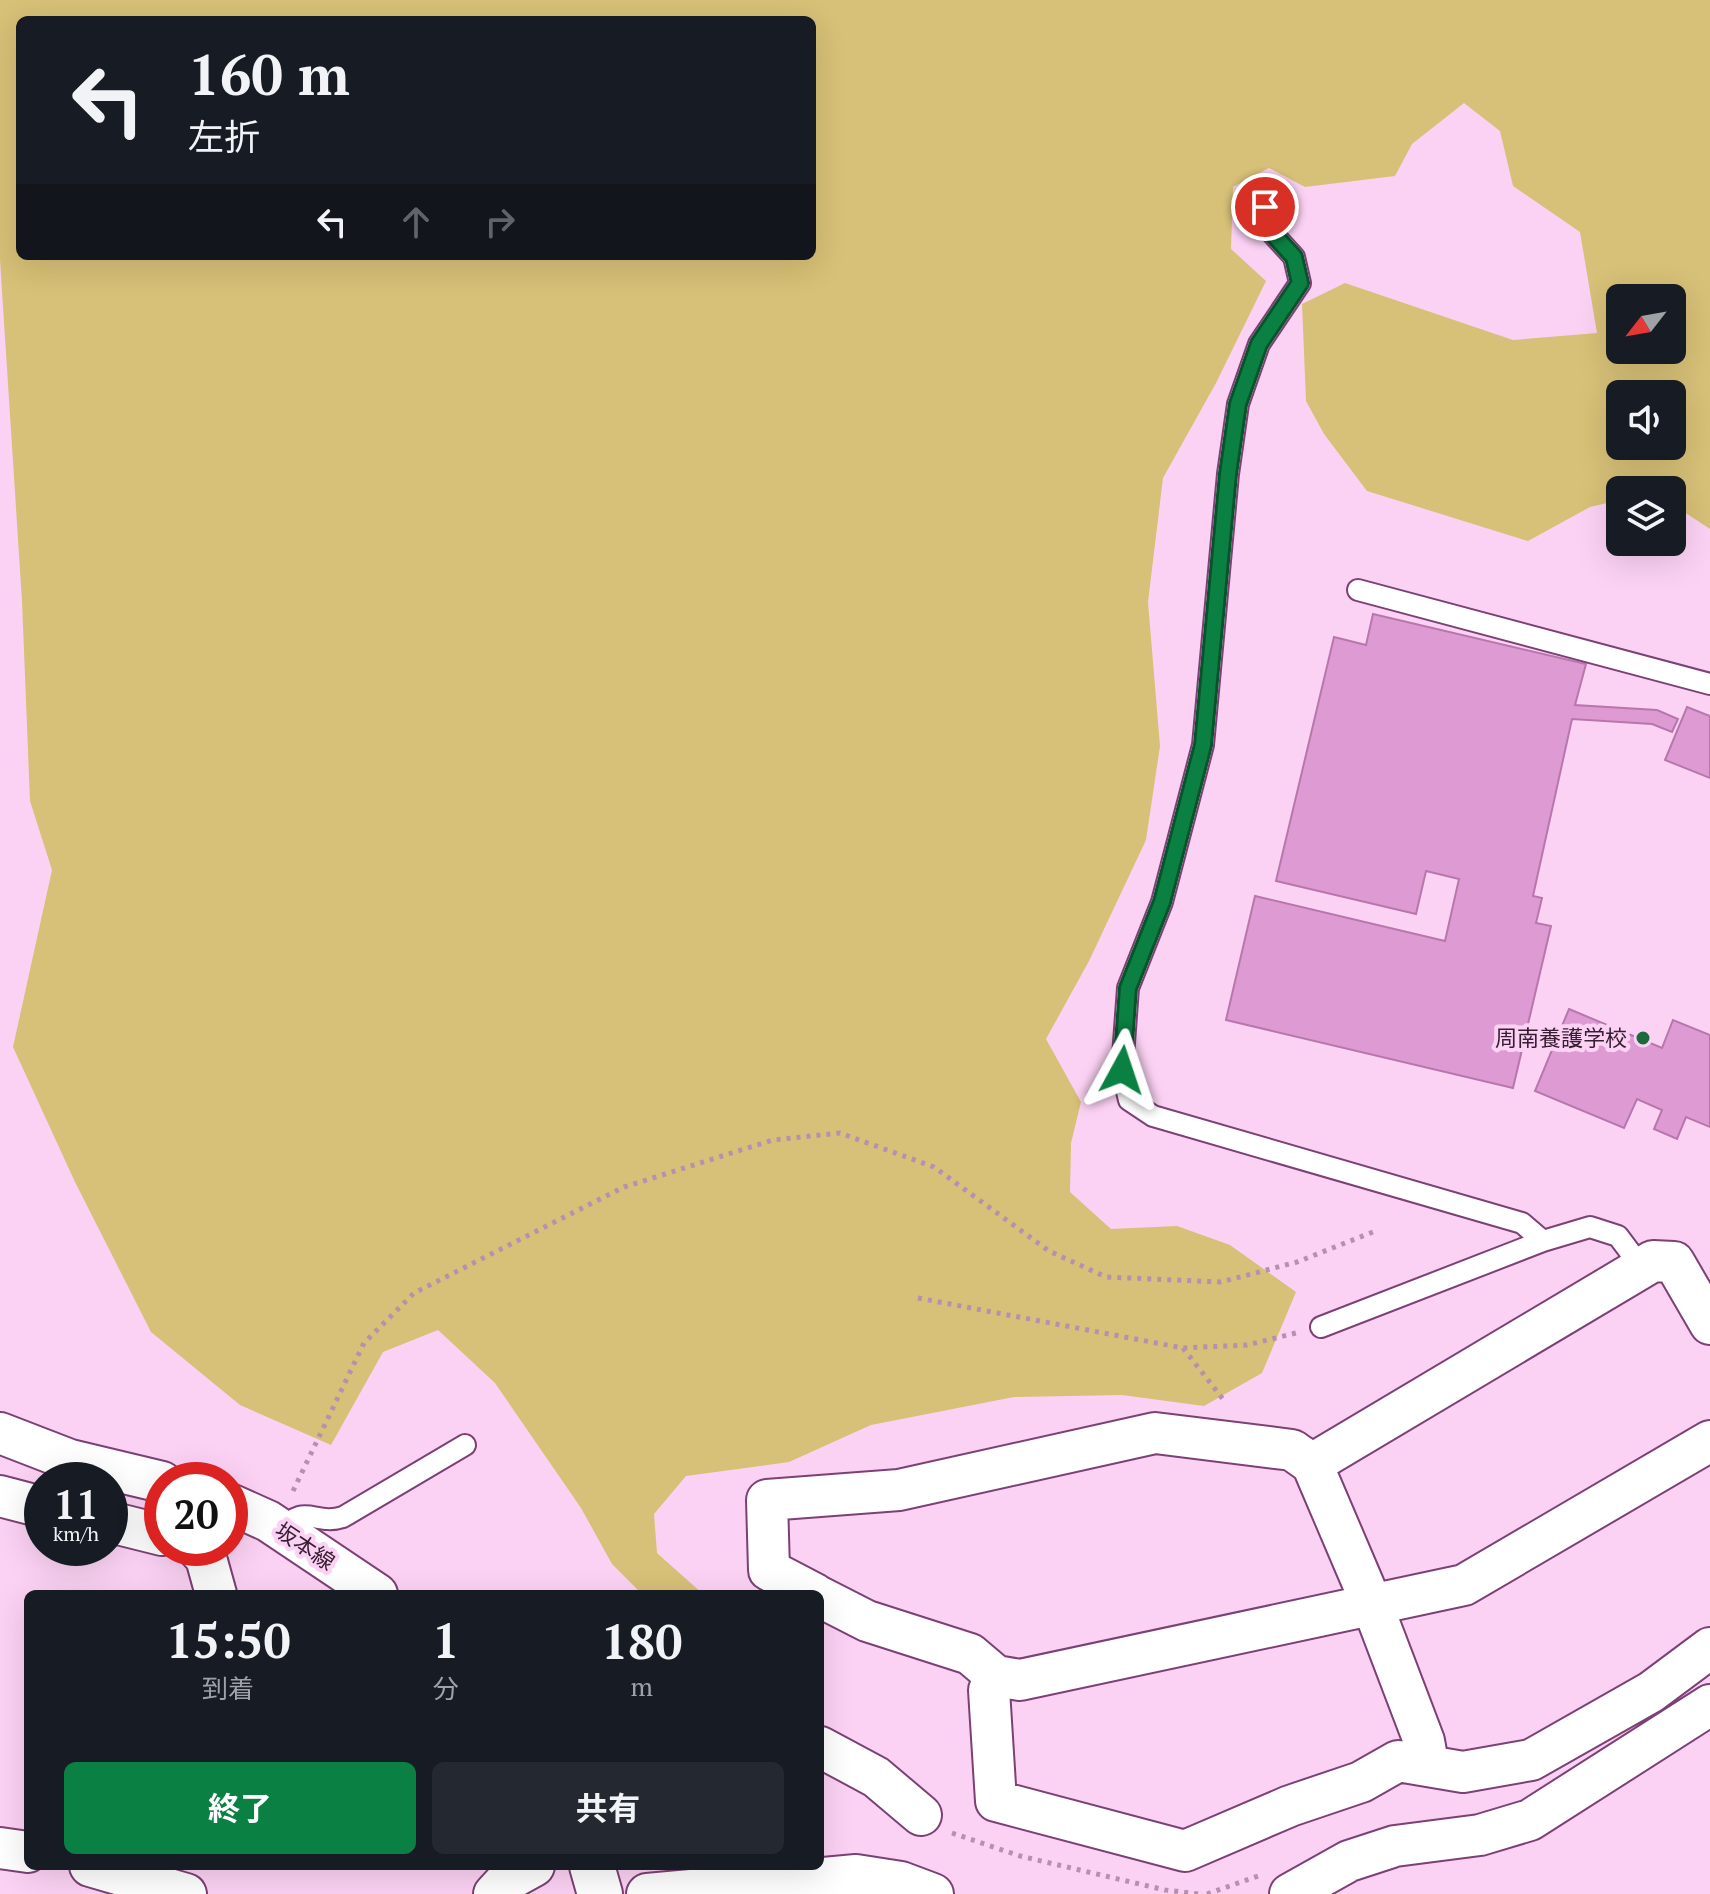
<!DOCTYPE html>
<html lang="ja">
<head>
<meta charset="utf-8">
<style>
  body { margin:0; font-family:"PT Serif","Noto Sans JP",serif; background:#242831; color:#f1f3f6; height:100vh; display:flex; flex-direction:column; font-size:30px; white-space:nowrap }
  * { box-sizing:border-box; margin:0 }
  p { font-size:26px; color:#9ea1a6 }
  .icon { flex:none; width:44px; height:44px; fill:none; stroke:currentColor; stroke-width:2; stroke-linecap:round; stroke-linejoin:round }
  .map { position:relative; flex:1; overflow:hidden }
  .drawer { position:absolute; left:24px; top:1590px; width:800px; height:280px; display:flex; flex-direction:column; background:#171b24; border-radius:12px; box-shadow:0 8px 32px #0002 }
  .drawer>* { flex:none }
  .guide { position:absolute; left:16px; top:16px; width:800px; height:244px; border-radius:12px; box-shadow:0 8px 32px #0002; background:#171b24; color:#f1f3f6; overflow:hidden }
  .needle { width:52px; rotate:239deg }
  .fabs { position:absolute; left:1606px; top:284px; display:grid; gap:16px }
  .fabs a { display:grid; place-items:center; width:80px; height:80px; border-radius:12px; background:#171b24; box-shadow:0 8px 32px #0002; font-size:40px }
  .speed { position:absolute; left:24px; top:1462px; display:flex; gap:16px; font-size:40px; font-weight:700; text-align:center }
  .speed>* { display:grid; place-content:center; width:104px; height:104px; border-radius:50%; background:#171b24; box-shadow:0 8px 32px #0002; line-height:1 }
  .speed small { font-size:20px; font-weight:400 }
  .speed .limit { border:12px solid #d22; background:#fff; color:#111 }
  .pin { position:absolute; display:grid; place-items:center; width:68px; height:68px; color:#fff; margin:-34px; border:4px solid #fff; border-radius:50%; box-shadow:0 2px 8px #0007 }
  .me { position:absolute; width:88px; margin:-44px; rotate:5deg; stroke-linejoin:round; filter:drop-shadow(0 0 6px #0008) }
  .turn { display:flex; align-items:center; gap:28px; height:168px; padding:0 40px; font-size:36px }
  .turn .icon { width:104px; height:104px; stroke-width:2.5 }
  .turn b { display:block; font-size:56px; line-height:68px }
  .lanes { display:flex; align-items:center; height:76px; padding:0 40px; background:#0003; justify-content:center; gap:40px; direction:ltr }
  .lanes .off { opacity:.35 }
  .eta { display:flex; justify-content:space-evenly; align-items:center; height:136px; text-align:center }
  .eta b { font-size:48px; font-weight:700; line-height:56px }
  .action { display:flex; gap:16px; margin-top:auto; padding:16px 40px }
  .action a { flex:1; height:92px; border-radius:12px; background:#0b8043; color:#fff; font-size:32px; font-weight:700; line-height:92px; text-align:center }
  .action a+a { background:#242831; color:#f1f3f6 }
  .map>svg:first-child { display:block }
  .green { fill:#d7c077; fill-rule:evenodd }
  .building { fill:#de9bd3; stroke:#b777ac; stroke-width:2 }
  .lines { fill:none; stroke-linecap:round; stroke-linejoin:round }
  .service-casing { stroke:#7c4174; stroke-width:24 }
  .minor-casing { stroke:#7c4174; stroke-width:44 }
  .tertiary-casing { stroke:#7c4174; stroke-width:48 }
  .path { stroke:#b591af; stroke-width:5; stroke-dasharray:4 6; stroke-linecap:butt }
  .service { stroke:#fff; stroke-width:20 }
  .minor { stroke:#fff; stroke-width:40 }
  .tertiary { stroke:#fff; stroke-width:44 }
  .route-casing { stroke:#07532c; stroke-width:20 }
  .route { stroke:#0b8043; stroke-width:14 }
  .poi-dot { fill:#1a6b3b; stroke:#fcd2f4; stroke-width:3 }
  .labels { text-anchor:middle; stroke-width:8; stroke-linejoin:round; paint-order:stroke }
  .poi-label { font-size:22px; fill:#361d32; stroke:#fcd2f4; text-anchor:end }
  .street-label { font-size:22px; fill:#361d32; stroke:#fcd2f4 }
</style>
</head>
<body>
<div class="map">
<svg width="1710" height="1894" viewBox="0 0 1710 1894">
  <rect width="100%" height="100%" fill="#fcd2f4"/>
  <path class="green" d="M 0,0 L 1710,0 L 1710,529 L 1672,504 L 1672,490 L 1620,490 L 1620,500 L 1590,507 L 1528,541 L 1367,491 L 1324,434 L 1306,401 L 1302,304 L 1345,283 L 1513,340 L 1597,333 L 1580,232 L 1513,186 L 1500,131 L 1464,103 L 1412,144 L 1395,176 L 1305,187 L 1269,168 L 1233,187 L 1231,249 L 1266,281 L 1216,383 L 1163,478 L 1148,602 L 1160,746 L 1146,840 L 1089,961 L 1046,1039 L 1081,1102 L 1071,1143 L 1070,1192 L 1111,1229 L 1177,1226 L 1230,1245 L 1296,1292 L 1262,1373 L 1204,1406 L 1122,1395 L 1014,1397 L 871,1425 L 789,1462 L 686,1476 L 654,1514 L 657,1553 L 703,1594 L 642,1594 L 612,1564 L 581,1508 L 495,1383 L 438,1330 L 383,1352 L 331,1445 L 240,1405 L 151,1332 L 75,1182 L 13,1047 L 52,870 L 30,801 L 22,601 L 0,260 ZM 20,20 L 812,20 L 812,256 L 20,256 ZM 1620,298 L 1672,298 L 1672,350 L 1620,350 ZM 1620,394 L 1672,394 L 1672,446 L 1620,446 Z"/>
  <path class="building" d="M 1373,614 L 1586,664 L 1575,705 L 1657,710 L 1678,719 L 1672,732 L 1652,724 L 1572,719 L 1533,896 L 1542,898 L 1536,923 L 1551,926 L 1513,1088 L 1226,1020 L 1255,896 L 1445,941 L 1459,879 L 1426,871 L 1416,914 L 1276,881 L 1334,637 L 1366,645 Z
    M 1687,707 L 1710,716 L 1710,778 L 1665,760 Z
    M 1569,1009 L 1662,1048 L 1673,1020 L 1710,1035 L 1710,1127 L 1686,1117 L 1677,1139 L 1654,1129 L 1662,1110 L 1637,1099 L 1624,1128 L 1535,1091 Z"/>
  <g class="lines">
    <g class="service-casing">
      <path id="service" d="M 1265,207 L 1273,234 L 1294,257 L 1300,283 L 1259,344 L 1238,404 L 1228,474 L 1203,745 L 1162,902 L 1128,988 L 1122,1070 L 1129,1100 L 1153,1116 L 1522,1223 L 1543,1241
        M 1358,590 L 1710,684
        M 1321,1327 L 1543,1241 L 1590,1227 L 1618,1236 L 1642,1268
        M 283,1531 C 303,1502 315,1526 343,1517 L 465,1445"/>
    </g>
    <g class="minor-casing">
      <path id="minor" d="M 0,1433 L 70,1460 L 162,1482
        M 1312,1464 L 1653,1261 L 1674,1262 L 1710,1324
        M 0,1496 L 42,1507
        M 230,1504 L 268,1521 L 377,1594
        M 110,1522 L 162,1535
        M 197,1548 L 206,1558 L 216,1594
        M 815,1594 L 769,1570 L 767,1500 L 899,1490 L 1155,1433 L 1292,1450 L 1312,1464 L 1373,1607 L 1424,1741 L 1428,1763
        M 820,1597 L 867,1621 L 970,1654 L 996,1676 L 1020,1680 L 1464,1585 L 1710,1441
        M 996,1676 L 989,1690 L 996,1801 L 1185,1851 L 1290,1806 L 1361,1782 L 1398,1761 L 1463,1772 L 1531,1760 L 1651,1692 L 1710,1648
        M 820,1747 L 876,1777 L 921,1815
        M 0,1848 L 28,1852
        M 90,1866 L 186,1894
        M 494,1894 L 505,1882 L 534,1866
        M 647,1894 L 856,1875 L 901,1882 L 933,1894
        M 1290,1894 L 1349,1861 L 1395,1846 L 1480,1835 L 1530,1820 L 1710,1705"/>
    </g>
    <g class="tertiary-casing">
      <path id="tertiary" d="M 592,1866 L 600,1894"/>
    </g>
    <path class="path" d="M 918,1298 L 1183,1348 L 1247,1345 L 1296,1333
      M 1183,1348 L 1226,1403
      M 293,1491 L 364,1343 L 414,1293 L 624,1187 L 773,1140 L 840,1133 L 934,1167 L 1049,1251 L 1106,1277 L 1221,1282 L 1297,1262 L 1378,1230
      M 952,1833 L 1020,1856 L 1165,1890 L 1199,1894
      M 1207,1894 L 1258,1876"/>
    <use href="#service" class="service"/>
    <use href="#minor" class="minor"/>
    <use href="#tertiary" class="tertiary"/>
  </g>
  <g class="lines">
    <g class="route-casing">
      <path id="route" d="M 1122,1070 L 1128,988 L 1162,902 L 1203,745 L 1228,474 L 1238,404 L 1259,344 L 1300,283 L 1294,257 L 1273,234 L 1265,207"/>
    </g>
    <use href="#route" class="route"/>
  </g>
  <circle class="poi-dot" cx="1643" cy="1038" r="8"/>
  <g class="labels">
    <g class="poi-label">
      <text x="1627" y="1046">周南養護学校</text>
    </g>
    <g class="street-label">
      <text transform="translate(305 1546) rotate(34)" y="8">坂本線</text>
    </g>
  </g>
</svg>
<div class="fabs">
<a><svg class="needle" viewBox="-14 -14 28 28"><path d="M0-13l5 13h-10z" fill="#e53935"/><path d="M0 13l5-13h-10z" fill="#9ea1a6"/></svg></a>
<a><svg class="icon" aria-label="sound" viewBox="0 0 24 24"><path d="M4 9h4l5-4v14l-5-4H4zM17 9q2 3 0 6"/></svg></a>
<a><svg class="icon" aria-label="layers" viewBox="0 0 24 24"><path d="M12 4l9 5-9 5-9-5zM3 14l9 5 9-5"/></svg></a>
</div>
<div class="speed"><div>11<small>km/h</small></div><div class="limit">20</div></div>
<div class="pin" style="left:1265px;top:207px;background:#d93025"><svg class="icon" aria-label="arrive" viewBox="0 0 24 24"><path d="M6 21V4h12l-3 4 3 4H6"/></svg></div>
<svg class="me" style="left:1122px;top:1070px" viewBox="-20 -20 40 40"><path d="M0-17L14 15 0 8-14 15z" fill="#0b8043" stroke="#fff" stroke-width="4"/></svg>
<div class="guide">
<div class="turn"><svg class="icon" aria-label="left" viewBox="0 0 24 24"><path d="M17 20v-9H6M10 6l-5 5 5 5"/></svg><div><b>160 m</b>左折</div></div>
<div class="lanes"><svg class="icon" aria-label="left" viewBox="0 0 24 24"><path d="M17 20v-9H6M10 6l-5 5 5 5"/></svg><svg class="icon off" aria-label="ahead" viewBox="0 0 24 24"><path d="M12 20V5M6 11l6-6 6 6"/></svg><svg class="icon off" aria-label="right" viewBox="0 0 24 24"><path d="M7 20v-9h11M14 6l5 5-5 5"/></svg></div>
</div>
<section class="drawer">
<div class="eta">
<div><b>15:50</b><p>到着</p></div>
<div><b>1</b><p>分</p></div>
<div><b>180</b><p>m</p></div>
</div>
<div class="action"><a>終了</a><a>共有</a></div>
</section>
</div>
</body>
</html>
